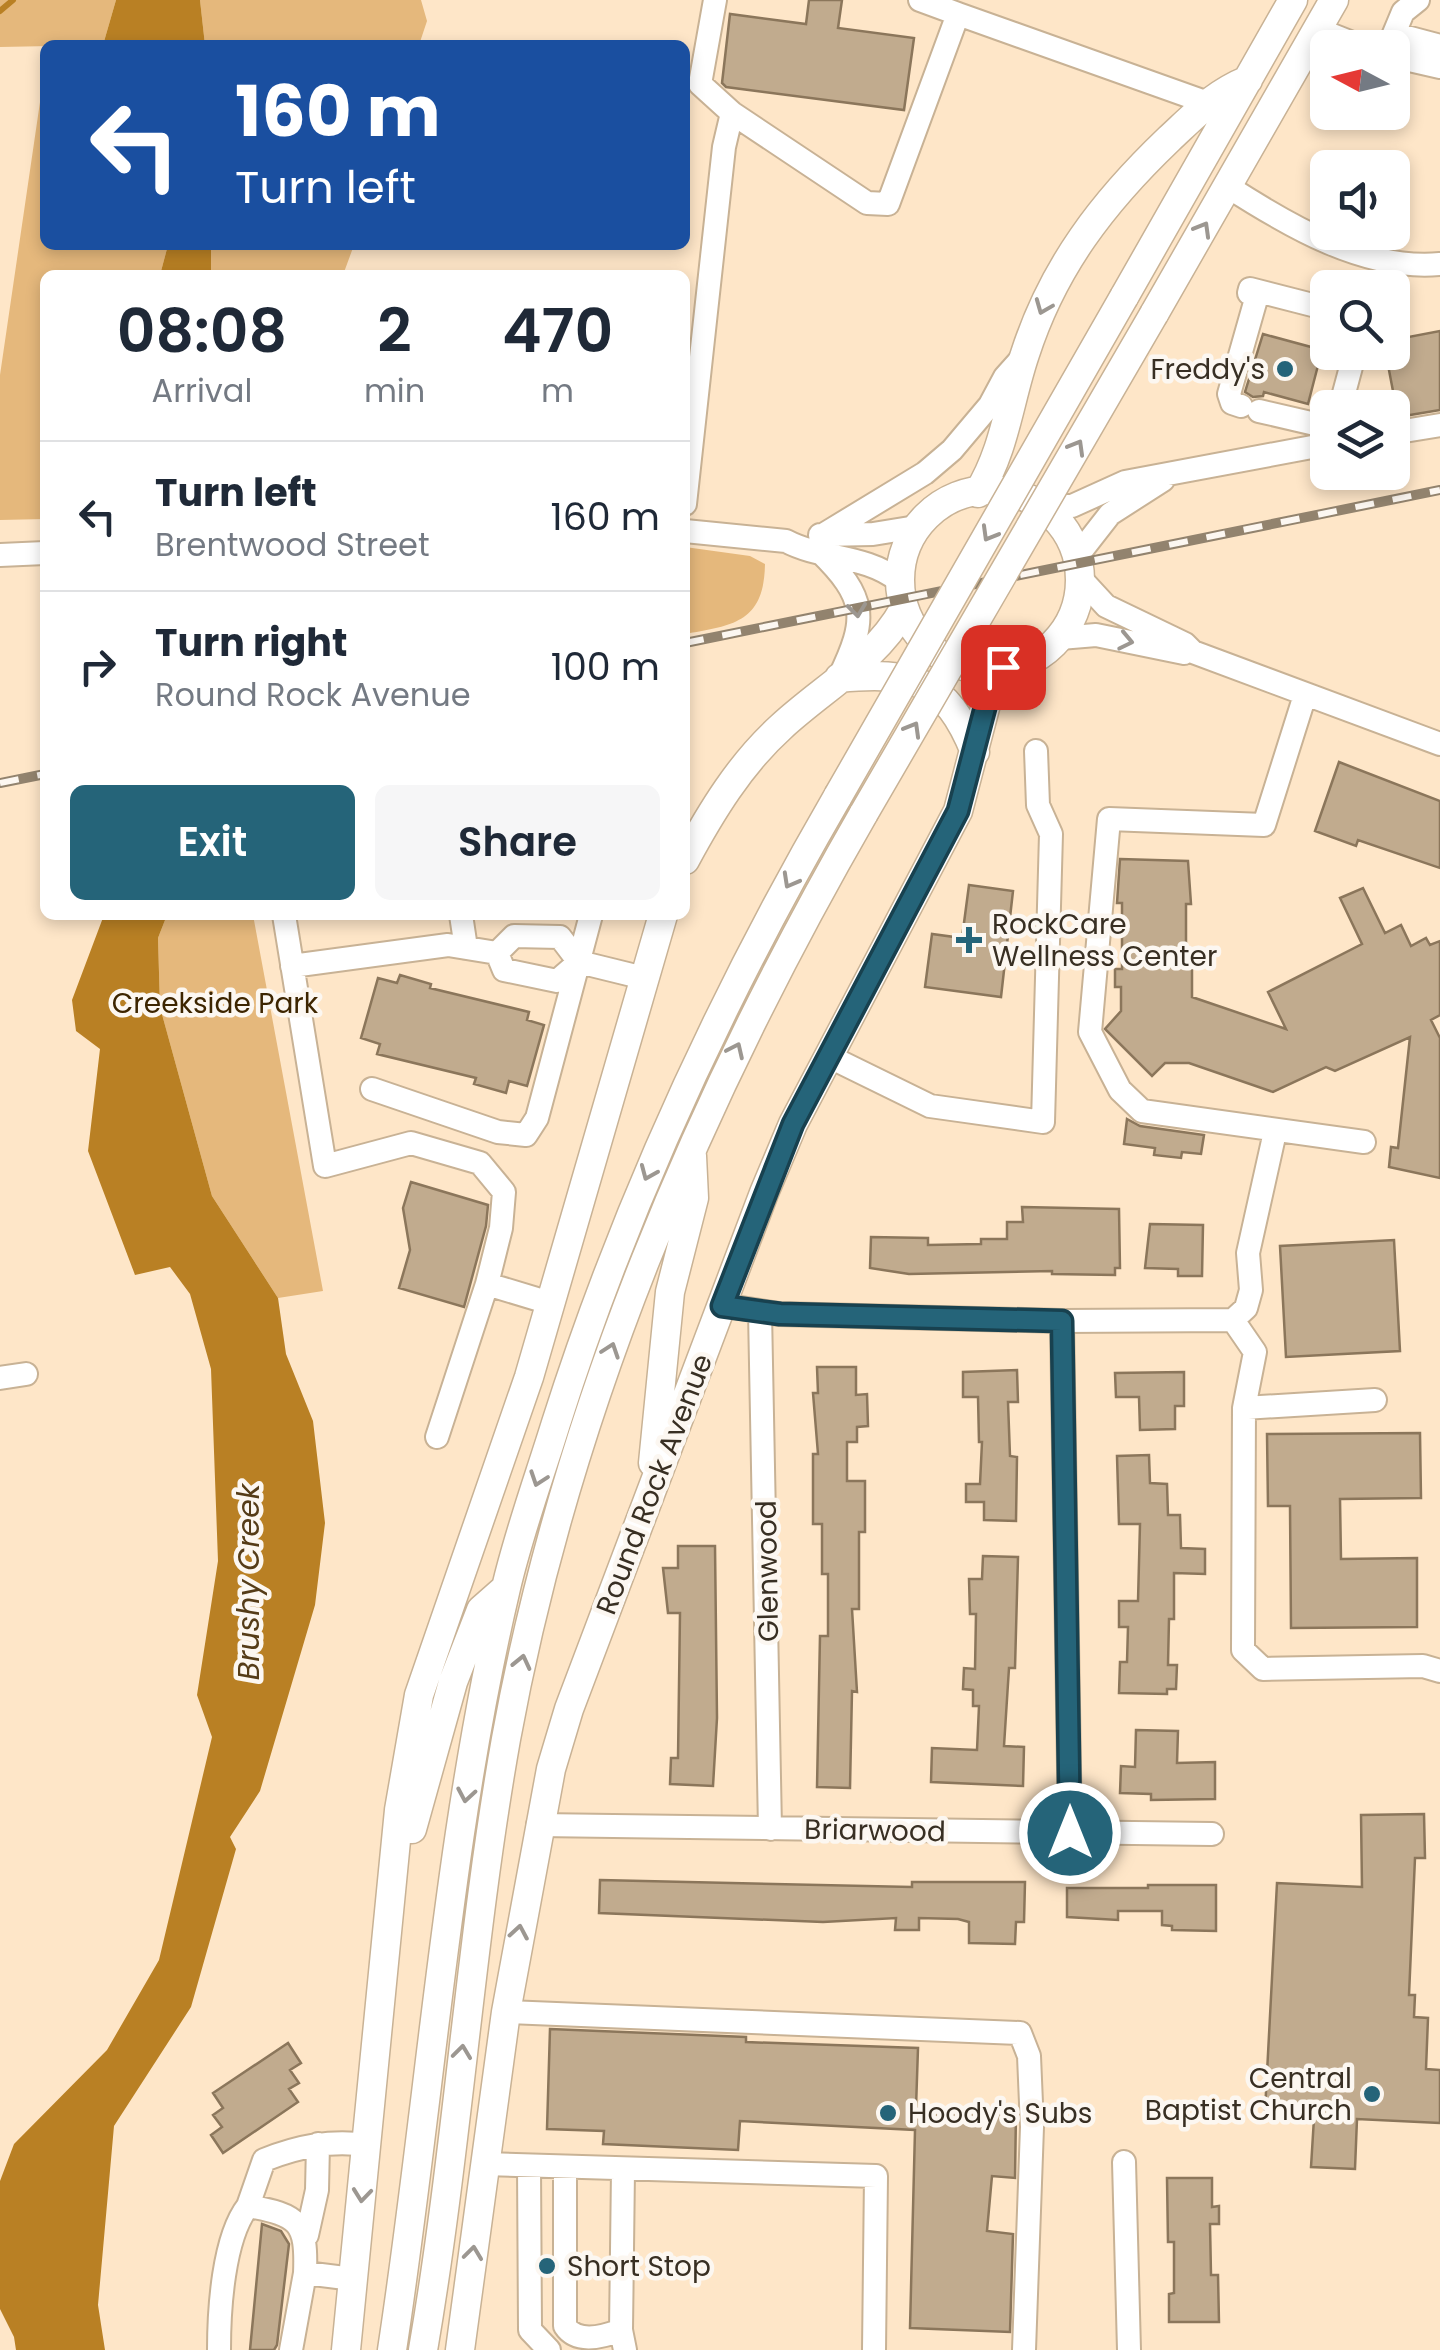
<!DOCTYPE html>
<html lang="en">
<head>
<meta charset="utf-8">
<style>
  body { margin:0; font-family:Poppins,sans-serif; background:#f6f6f7; color:#1f2937; height:100vh; display:flex; flex-direction:column; font-size:38px; white-space:nowrap }
  * { box-sizing:border-box; margin:0 }
  p { font-size:32px; color:#747a83 }
  .icon { flex:none; width:55px; height:55px; fill:none; stroke:currentColor; stroke-width:2; stroke-linecap:round; stroke-linejoin:round }
  .map { position:relative; flex:1; overflow:hidden }
  .details { position:absolute; left:40px; top:270px; width:650px; height:650px; display:flex; flex-direction:column; background:#fff; border-radius:15px; box-shadow:0 5px 15px #0003 }
  .details>* { flex:none }
  .guide { position:absolute; left:40px; top:40px; width:650px; height:210px; border-radius:15px; box-shadow:0 5px 15px #0003; background:#1a4fa0; color:#fff; overflow:hidden }
  .needle { width:65px; rotate:277deg }
  .buttons { position:absolute; left:1310px; top:30px; display:grid; gap:20px }
  .buttons a { display:grid; place-items:center; width:100px; height:100px; border-radius:15px; background:#fff; box-shadow:0 5px 15px #0003; font-size:50px }
  .pin { position:absolute; display:grid; place-items:center; width:85px; height:85px; color:#fff; margin:-42px; border-radius:20px; box-shadow:0 5px 15px #0006 }
  .me { position:absolute; width:110px; margin:-55px; rotate:0deg; stroke-linejoin:round; filter:drop-shadow(0 0 8px #0008) }
  .turn { display:flex; align-items:center; gap:35px; height:210px; padding:0 30px; font-size:45px }
  .turn .icon { width:130px; height:130px; stroke-width:2.5 }
  .turn b { display:block; font-size:70px; line-height:85px }
  .eta { display:flex; justify-content:space-evenly; align-items:center; height:170px; text-align:center }
  .eta b { font-size:60px; font-weight:600; line-height:70px }
  .button { display:flex; gap:20px; margin-top:auto; padding:20px 30px }
  .button a { flex:1; height:115px; border-radius:15px; background:#256479; color:#fff; font-size:40px; font-weight:600; line-height:115px; text-align:center }
  .button a+a { background:#f6f6f7; color:#1f2937 }
  ul { padding:0; list-style:none }
  li { display:flex; align-items:center; gap:30px; height:150px; padding:0 30px; border-top:2px solid #e0e1e3 }
  li div { flex:1 }
  li b { display:block; font-size:38px }
  li em { font-style:normal }
  .map>svg:first-child { display:block }
  .green { fill:#e5b87c }
  .water { fill:#b98024 }
  .lines { fill:none; stroke-linecap:round; stroke-linejoin:round }
  .stream { stroke:#b98024; stroke-width:6 }
  .building { fill:#c1ab8e; stroke:#8b765b; stroke-width:2.5 }
  .minor-casing { stroke:#c8b295; stroke-width:26 }
  .major-casing { stroke:#c8b295; stroke-width:31 }
  .minor { stroke:#fff; stroke-width:22 }
  .major { stroke:#fff; stroke-width:28 }
  .rail-casing { stroke:#92836e; stroke-width:10 }
  .rail { stroke:#fcf7f1; stroke-width:6; stroke-dasharray:19; stroke-linecap:butt }
  .major-bridge-casing { stroke:#c8b295; stroke-width:31; stroke-linecap:butt }
  .major-bridge { stroke:#fff; stroke-width:28 }
  .oneway { stroke:#9c9791 }
  .route-casing { stroke:#18414f; stroke-width:25 }
  .route { stroke:#256479; stroke-width:18 }
  .poi-dot { fill:#256479; stroke:#fcf7f1; stroke-width:4 }
  .labels { text-anchor:middle; stroke-width:9; stroke-linejoin:round; paint-order:stroke }
  .poi-label { font-size:28px; fill:#382f23; stroke:#fcf7f1; text-anchor:start }
  .park-label { font-size:28px; fill:#3d2500; stroke:#fcf7f1 }
  .street-label { font-size:28px; fill:#382f23; stroke:#fcf7f1 }
  .water-label { font-size:30px; font-style:italic; fill:#553c18; stroke:#fcf7f1 }
</style>
</head>
<body>
<div class="map">
<svg width="1440" height="2350" viewBox="0 0 1440 2350">
  <rect width="100%" height="100%" fill="#fee6c8"/>
  <path class="green" d="M 0,0 L 116,0 L 103,45 L 0,47 Z
    M 200,0 L 421,0 L 427,21 L 419,45 L 205,45 Z
    M 45,68 L 45,245 L 168,245 L 160,275 L 45,275 L 45,519 L 0,520 L 0,375 Z
    M 211,245 L 354,245 L 343,275 L 211,275 Z
    M 685,547 L 750,556 L 765,564 C 764,623 733,625 685,634 Z
    M 167,915 L 253,915 L 323,1291 L 278,1298 L 212,1196 L 160,1007 L 158,938 Z"/>
  <path class="water" d="M 116,0 L 200,0 L 205,45 L 103,45 Z
    M 168,245 L 211,245 L 211,275 L 160,275 Z
    M 104,915 L 167,915 L 158,938 L 160,1007 L 212,1196 L 278,1298 L 286,1354 L 313,1421 L 325,1523 L 315,1605 L 260,1791 L 230,1837 L 236,1849 L 191,2007 L 114,2126 L 98,2305 L 105,2350 L 16,2350 L 14,2337 L 0,2309 L 0,2181 L 14,2144 L 107,2050 L 159,1960 L 212,1737 L 197,1695 L 218,1561 L 211,1369 L 190,1294 L 170,1267 L 135,1275 L 88,1151 L 100,1049 L 76,1031 L 72,1000 Z"/>
  <g class="lines">
    <path class="stream" d="M 0,11 L 13,0"/>
  </g>
  <path class="building" d="M 809,0 L 842,0 L 838,28 L 914,38 L 904,110 L 726,87 L 722,83 L 730,14 L 806,24 Z
    M 1440,331 L 1440,410 L 1398,417 L 1388,365 L 1403,338 Z
    M 1263,334 L 1322,350 L 1308,404 L 1264,392 L 1263,396 L 1253,397 L 1245,392 Z
    M 1339,762 L 1440,801 L 1440,868 L 1358,840 L 1356,846 L 1315,831 Z
    M 1120,859 L 1188,861 L 1191,904 L 1186,904 L 1186,958 L 1192,957 L 1192,997 L 1286,1029 L 1268,992 L 1362,944 L 1340,898 L 1363,888 L 1385,933 L 1401,925 L 1411,946 L 1426,938 L 1430,945 L 1440,941 L 1440,1015 L 1431,1020 L 1440,1038 L 1440,1178 L 1389,1167 L 1391,1147 L 1398,1148 L 1410,1037 L 1335,1071 L 1326,1067 L 1273,1092 L 1189,1063 L 1165,1063 L 1152,1076 L 1105,1029 L 1121,1011 L 1121,987 L 1115,987 L 1115,969 L 1122,969 L 1122,903 L 1117,903 Z
    M 969,885 L 1013,891 L 1001,997 L 925,987 L 932,934 L 962,938 Z
    M 400,975 L 431,984 L 430,988 L 529,1012 L 527,1020 L 544,1025 L 527,1086 L 509,1081 L 506,1093 L 474,1084 L 476,1078 L 377,1054 L 380,1044 L 361,1038 L 378,978 L 397,983 Z
    M 1127,1119 L 1140,1126 L 1204,1135 L 1201,1154 L 1182,1152 L 1181,1158 L 1154,1155 L 1155,1148 L 1124,1144 Z
    M 411,1182 L 488,1205 L 486,1226 L 464,1307 L 399,1288 L 410,1250 L 403,1208 Z
    M 1022,1207 L 1119,1209 L 1120,1268 L 1115,1268 L 1115,1275 L 1052,1274 L 1052,1271 L 909,1274 L 870,1268 L 871,1237 L 928,1238 L 928,1245 L 981,1244 L 981,1239 L 1007,1239 L 1007,1222 L 1023,1222 Z
    M 1150,1224 L 1203,1225 L 1202,1276 L 1178,1276 L 1178,1269 L 1145,1268 Z
    M 1394,1240 L 1400,1351 L 1286,1357 L 1280,1246 Z
    M 817,1367 L 856,1367 L 856,1395 L 867,1394 L 868,1426 L 857,1427 L 857,1442 L 847,1442 L 847,1481 L 865,1481 L 865,1532 L 859,1532 L 859,1609 L 852,1609 L 857,1692 L 852,1691 L 850,1788 L 817,1787 L 820,1636 L 828,1636 L 828,1574 L 822,1574 L 822,1524 L 813,1524 L 813,1454 L 818,1454 L 813,1393 L 818,1393 Z
    M 1017,1370 L 1018,1402 L 1008,1402 L 1010,1456 L 1017,1457 L 1016,1521 L 984,1520 L 984,1502 L 966,1502 L 966,1484 L 980,1484 L 982,1442 L 979,1442 L 978,1397 L 963,1397 L 963,1372 Z
    M 1184,1372 L 1184,1406 L 1175,1406 L 1175,1429 L 1140,1430 L 1139,1397 L 1116,1397 L 1115,1373 Z
    M 1420,1433 L 1421,1498 L 1340,1499 L 1341,1559 L 1417,1558 L 1417,1627 L 1291,1628 L 1290,1506 L 1268,1506 L 1267,1434 Z
    M 1149,1455 L 1150,1483 L 1167,1484 L 1168,1515 L 1180,1515 L 1181,1548 L 1205,1549 L 1205,1574 L 1174,1573 L 1174,1619 L 1169,1619 L 1168,1665 L 1177,1665 L 1176,1689 L 1167,1689 L 1167,1694 L 1119,1693 L 1120,1662 L 1127,1662 L 1128,1627 L 1119,1627 L 1119,1601 L 1138,1601 L 1140,1524 L 1119,1524 L 1117,1456 Z
    M 678,1546 L 715,1546 L 717,1718 L 713,1786 L 670,1784 L 671,1758 L 678,1758 L 680,1613 L 668,1613 L 663,1568 L 678,1568 Z
    M 983,1556 L 1018,1557 L 1015,1668 L 1009,1668 L 1004,1746 L 1024,1747 L 1023,1786 L 931,1782 L 932,1748 L 977,1750 L 979,1706 L 973,1706 L 973,1690 L 963,1689 L 964,1668 L 975,1669 L 976,1614 L 970,1614 L 969,1579 L 982,1579 Z
    M 1136,1730 L 1178,1731 L 1177,1763 L 1215,1762 L 1215,1799 L 1151,1800 L 1151,1794 L 1120,1793 L 1121,1766 L 1135,1767 Z
    M 1424,1814 L 1425,1858 L 1415,1858 L 1409,1995 L 1415,1995 L 1414,2017 L 1428,2018 L 1426,2069 L 1440,2070 L 1440,2123 L 1357,2119 L 1355,2169 L 1311,2167 L 1314,2118 L 1302,2118 L 1302,2113 L 1265,2111 L 1277,1883 L 1362,1887 L 1361,1815 Z
    M 600,1880 L 912,1887 L 912,1882 L 1025,1882 L 1024,1922 L 1016,1922 L 1015,1944 L 969,1943 L 969,1922 L 958,1919 L 919,1918 L 919,1930 L 895,1930 L 896,1918 L 823,1922 L 599,1913 Z
    M 1148,1885 L 1216,1885 L 1216,1931 L 1172,1930 L 1172,1926 L 1162,1925 L 1162,1911 L 1118,1911 L 1118,1920 L 1067,1917 L 1067,1888 L 1148,1888 Z
    M 550,2029 L 746,2037 L 746,2042 L 918,2048 L 916,2108 L 1016,2112 L 1015,2178 L 992,2176 L 987,2231 L 1013,2234 L 1010,2332 L 910,2328 L 915,2130 L 740,2121 L 738,2150 L 603,2144 L 604,2131 L 547,2129 Z
    M 288,2043 L 301,2063 L 290,2070 L 299,2083 L 289,2089 L 298,2102 L 223,2153 L 211,2135 L 222,2127 L 213,2115 L 223,2108 L 213,2093 Z
    M 1167,2178 L 1212,2178 L 1212,2207 L 1219,2206 L 1219,2224 L 1210,2224 L 1211,2275 L 1218,2275 L 1219,2322 L 1169,2322 L 1169,2294 L 1174,2293 L 1174,2242 L 1168,2242 Z
    M 262,2224 L 281,2231 L 289,2244 L 277,2345 L 274,2350 L 250,2350 Z"/>
  <g class="lines">
    <g class="minor-casing">
      <path id="minor" d="M 715,0 L 700,84 L 732,113 L 867,203 L 888,204 L 958,14 L 920,0
        M 958,14 L 1208,103
        M 1317,29 L 1365,48
        M 1395,34 L 1440,46
        M 1388,48 L 1403,12 L 1418,0
        M 1392,56 L 1440,67
        M 1227,186 C 1289,226 1365,271 1440,264
        M 1378,288 L 1389,263
        M 1249,293 L 1250,289 L 1328,309
        M 1241,406 L 1232,403 L 1229,394 L 1258,292
        M 1340,408 L 1355,352
        M 1259,411 L 1328,427
        M 1392,433 L 1440,425
        M 685,504 L 724,147 L 732,113
        M 1040,506 L 1072,506 L 1125,482 L 1328,444
        M 685,531 L 786,541 C 822,560 865,554 899,581
        M 820,535 L 873,534 L 916,527
        M 823,535 L 925,473 L 952,450 L 990,405 L 1005,377 L 1022,358
        M 819,551 C 867,598 868,618 839,678
        M 0,555 L 45,553
        M 1078,555 L 1110,514 L 1163,480
        M 1082,580 L 1106,606 L 1185,644 L 1193,652 L 1440,744
        M 1060,638 L 1096,635 L 1184,653
        M 1305,695 L 1264,825 L 1109,819 L 1090,1032 L 1120,1090 L 1142,1111 L 1364,1142
        M 284,915 L 325,1166 L 411,1143 L 480,1163 L 504,1192 L 501,1228 L 487,1284
        M 461,915 L 466,948
        M 497,953 L 514,936 L 560,937 L 579,962 L 644,978
        M 497,953 L 504,970 L 557,981 L 579,962
        M 292,966 L 448,945 L 497,953
        M 828,1056 L 930,1106 L 1043,1122 L 1051,834 L 1038,805 L 1036,751
        M 372,1089 L 498,1132 L 526,1135 L 537,1118 L 591,915
        M 722,1305 L 779,1314 L 1062,1321 L 1233,1320 L 1246,1308 L 1251,1290 L 1248,1253 L 1275,1132
        M 760,1312 L 770,1829
        M 1233,1320 L 1255,1352 L 1244,1408
        M 1062,1321 L 1070,1833
        M 0,1378 L 26,1374
        M 1375,1400 L 1244,1408 L 1243,1650 L 1263,1669 L 1423,1666 L 1440,1671
        M 437,1437 L 487,1284 L 550,1303
        M 538,1825 L 1212,1834
        M 506,2012 L 1020,2033 L 1029,2056 L 1032,2127 L 1024,2350
        M 1124,2162 L 1129,2350
        M 484,2164 L 876,2176 L 874,2350
        M 529,2166 L 530,2330 L 549,2350
        M 565,2169 L 565,2326 C 577,2344 603,2337 621,2330
        M 623,2170 L 621,2330 L 625,2350
        M 248,2206 L 264,2160 C 299,2146 330,2140 368,2145
        M 307,2235 L 317,2190 L 318,2144
        M 219,2350 C 219,2310 223,2238 248,2206 C 299,2215 307,2222 305,2273
        M 291,2350 L 305,2273 L 353,2279"/>
    </g>
    <g class="major-casing">
      <path id="major" d="M 1124,297 L 1293,0
        M 1154,314 L 1334,0
        M900 580a90 90 0 1 1 180 0a90 90 0 1 1-180 0Z
        M 978,493 C 1005,450 1009,401 1025,354 C 1053,267 1103,202 1169,139 C 1196,114 1214,94 1248,80
        M 839,678 C 913,671 946,680 975,752
        M 685,860 C 711,812 740,764 781,727 C 823,688 876,660 904,609
        M 653,1463 L 670,1292 L 694,1198 L 692,1156
        M 412,1829 L 453,1682 L 481,1610 L 506,1588
        M 346,2350 L 399,1810 L 419,1695 L 529,1377 L 663,915
        M 392,2350 C 431,2096 447,1838 506,1588 C 519,1532 539,1478 556,1423 C 626,1203 722,996 838,796
        M 423,2350 C 458,2147 470,1941 506,1739 C 566,1410 698,1101 864,813
        M 460,2350 L 506,2012 L 551,1769 L 569,1709 L 764,1193 L 793,1124 L 958,811 L 986,704 L 1003,667"/>
    </g>
    <use href="#minor" class="minor"/>
    <use href="#major" class="major"/>
    <g class="rail-casing">
      <path id="rail" d="M 685,643 L 1440,490
        M 0,783 L 45,774"/>
    </g>
    <use href="#rail" class="rail"/>
    <g class="major-bridge-casing">
      <path id="major-bridge" d="M 838,796 L 1124,297
        M 864,813 L 1154,314"/>
    </g>
    <use href="#major-bridge" class="major-bridge"/>
  </g>
  <defs><path id="oneway-chevron" d="M-2-3.5L2.5 0L-2 3.5" fill="none" stroke-width="1.6" stroke-linecap="round" stroke-linejoin="round" transform="scale(2.5)"/></defs>
  <g class="oneway">
    <use href="#oneway-chevron" transform="translate(1203 229) rotate(-60)"/>
    <use href="#oneway-chevron" transform="translate(1043 307) rotate(112)"/>
    <use href="#oneway-chevron" transform="translate(1077 447) rotate(-60)"/>
    <use href="#oneway-chevron" transform="translate(989 534) rotate(120)"/>
    <use href="#oneway-chevron" transform="translate(857 610) rotate(83)"/>
    <use href="#oneway-chevron" transform="translate(1126 641) rotate(12)"/>
    <use href="#oneway-chevron" transform="translate(913 729) rotate(-60)"/>
    <use href="#oneway-chevron" transform="translate(790 881) rotate(119)"/>
    <use href="#oneway-chevron" transform="translate(736 1050) rotate(-65)"/>
    <use href="#oneway-chevron" transform="translate(648 1173) rotate(113)"/>
    <use href="#oneway-chevron" transform="translate(611 1350) rotate(-71)"/>
    <use href="#oneway-chevron" transform="translate(538 1479) rotate(109)"/>
    <use href="#oneway-chevron" transform="translate(522 1662) rotate(-77)"/>
    <use href="#oneway-chevron" transform="translate(466 1795) rotate(100)"/>
    <use href="#oneway-chevron" transform="translate(519 1932) rotate(-80)"/>
    <use href="#oneway-chevron" transform="translate(462 2052) rotate(-83)"/>
    <use href="#oneway-chevron" transform="translate(362 2195) rotate(96)"/>
    <use href="#oneway-chevron" transform="translate(473 2253) rotate(-83)"/>
  </g>
  <g class="lines">
    <g class="route-casing">
      <path id="route" d="M 1003,667 L 986,704 L 958,811 L 793,1124 L 722,1306 L 780,1314 L 1062,1321 L 1070,1833"/>
    </g>
    <use href="#route" class="route"/>
  </g>
  <g class="poi-dot">
    <circle cx="1285" cy="369" r="10"/>
    <path d="M964 925h10v10h10v10h-10v10h-10v-10h-10v-10h10z"/>
    <circle cx="1372" cy="2094" r="10"/>
    <circle cx="888" cy="2113" r="10"/>
    <circle cx="547" cy="2266" r="10"/>
  </g>
  <g class="labels">
    <g class="poi-label">
      <text x="1265" y="379" text-anchor="end">Freddy's</text>
      <text x="992" y="934">RockCare<tspan x="992" dy="32">Wellness Center</tspan></text>
      <text x="1352" y="2088" text-anchor="end">Central<tspan x="1352" dy="32">Baptist Church</tspan></text>
      <text x="908" y="2123">Hoody's Subs</text>
      <text x="567" y="2276">Short Stop</text>
    </g>
    <g class="park-label">
      <text x="215" y="1013">Creekside Park</text>
    </g>
    <g class="street-label">
      <text transform="translate(654 1484) rotate(-69)" y="10">Round Rock Avenue</text>
      <text transform="translate(767 1571) rotate(-91)" y="10">Glenwood</text>
      <text transform="translate(875 1830) rotate(1)" y="10">Briarwood</text>
    </g>
    <g class="water-label">
      <text transform="translate(249 1582) rotate(-90)" y="10">Brushy Creek</text>
    </g>
  </g>
</svg>
<div class="buttons">
<a><svg class="needle" viewBox="-14 -14 28 28"><path d="M0-13l5 13h-10z" fill="#e53935"/><path d="M0 13l5-13h-10z" fill="#747a83"/></svg></a>
<a><svg class="icon" aria-label="sound" viewBox="0 0 24 24"><path d="M4 9h4l5-4v14l-5-4H4zM17 9q2 3 0 6"/></svg></a>
<a><svg class="icon" aria-label="search" viewBox="0 0 24 24"><circle cx="10" cy="10" r="6"/><path d="M15 15l6 6"/></svg></a>
<a><svg class="icon" aria-label="layers" viewBox="0 0 24 24"><path d="M12 4l9 5-9 5-9-5zM3 14l9 5 9-5"/></svg></a>
</div>
<div class="pin" style="left:1003px;top:667px;background:#d93025"><svg class="icon" aria-label="arrive" viewBox="0 0 24 24"><path d="M6 21V4h12l-3 4 3 4H6"/></svg></div>
<svg class="me" style="left:1070px;top:1833px" viewBox="-20 -20 40 40"><circle r="17" fill="#256479" stroke="#fff" stroke-width="3"/><path d="M0-11L8 9 0 5-8 9z" fill="#fff"/></svg>
<div class="guide">
<div class="turn"><svg class="icon" aria-label="left" viewBox="0 0 24 24"><path d="M17 20v-9H6M10 6l-5 5 5 5"/></svg><div><b>160 m</b>Turn left</div></div>
</div>
<section class="details">
<div class="eta">
<div><b>08:08</b><p>Arrival</p></div>
<div><b>2</b><p>min</p></div>
<div><b>470</b><p>m</p></div>
</div>
<ul>
<li><svg class="icon" aria-label="left" viewBox="0 0 24 24"><path d="M17 20v-9H6M10 6l-5 5 5 5"/></svg><div><b>Turn left</b><p>Brentwood Street</p></div><em>160 m</em></li>
<li><svg class="icon" aria-label="right" viewBox="0 0 24 24"><path d="M7 20v-9h11M14 6l5 5-5 5"/></svg><div><b>Turn right</b><p>Round Rock Avenue</p></div><em>100 m</em></li>
</ul>
<div class="button"><a>Exit</a><a>Share</a></div>
</section>
</div>
</body>
</html>
